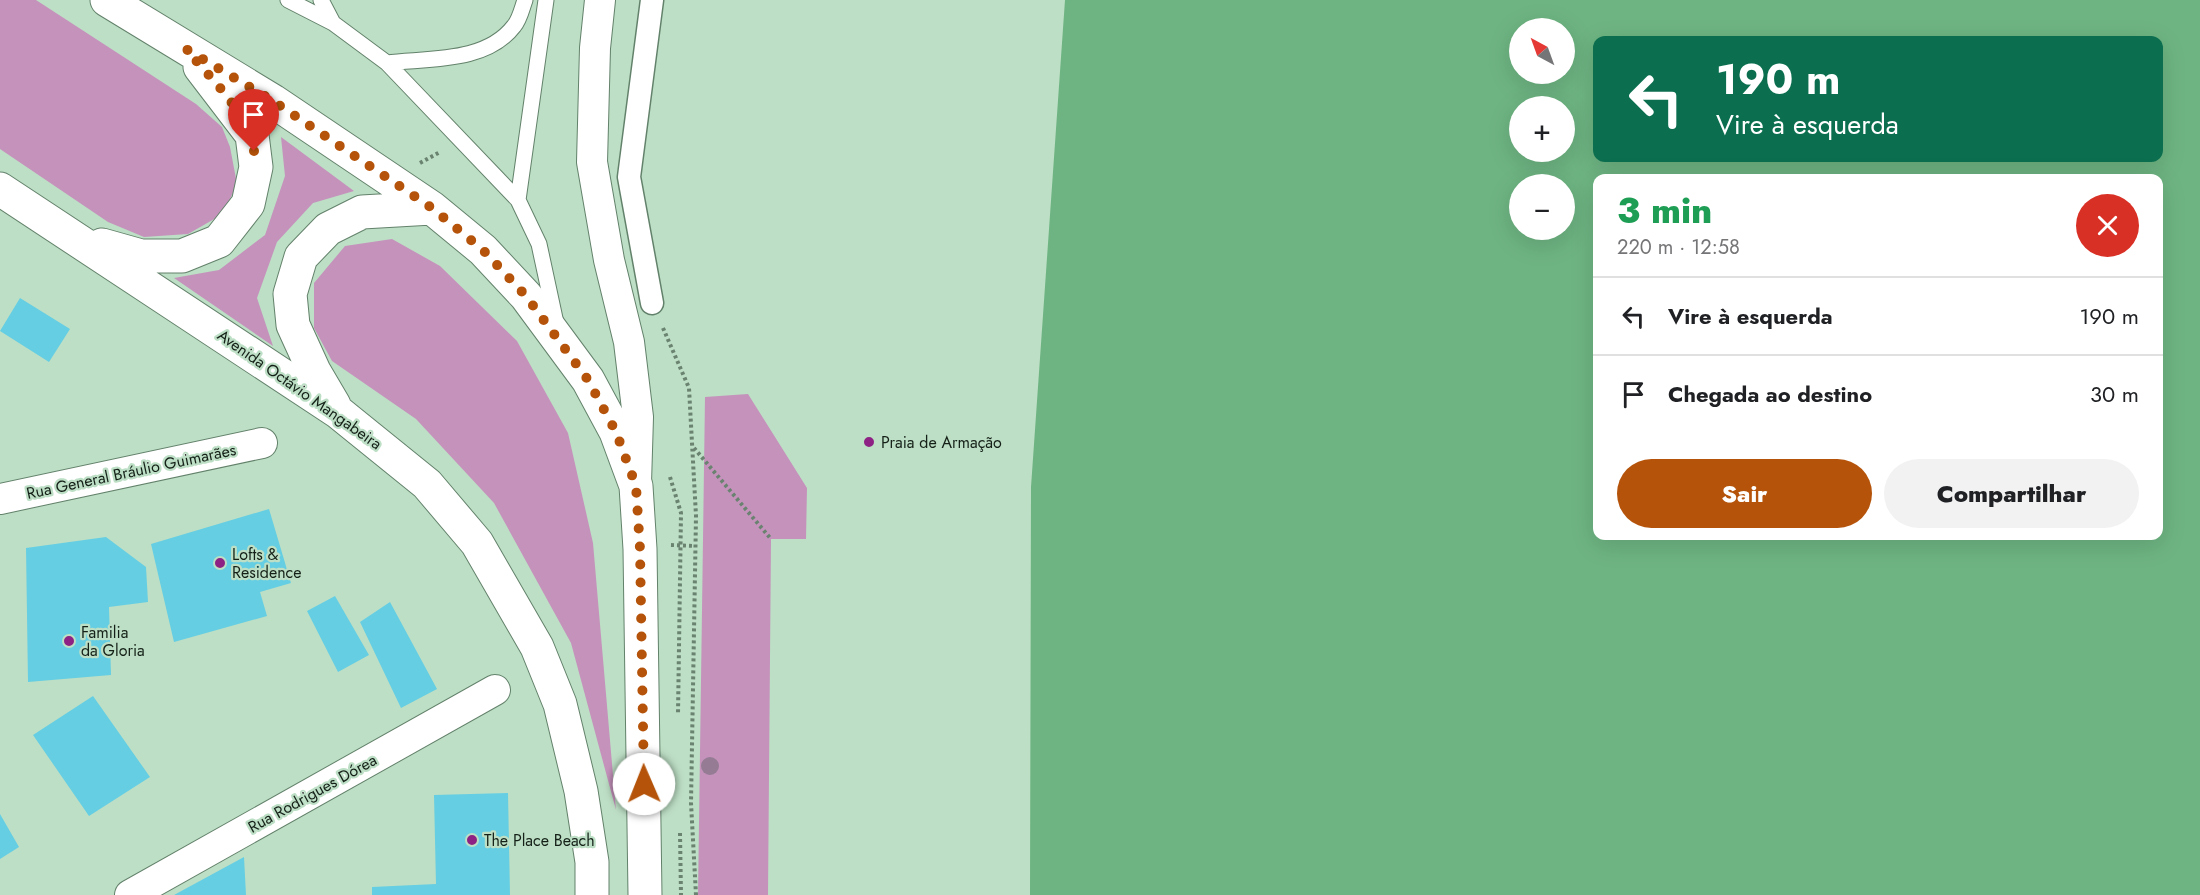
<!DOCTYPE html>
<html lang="pt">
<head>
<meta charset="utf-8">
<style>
  body { margin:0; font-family:Jost,sans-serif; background:#f2f2f2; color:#202124; height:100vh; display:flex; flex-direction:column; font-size:22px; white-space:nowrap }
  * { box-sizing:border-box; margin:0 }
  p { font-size:20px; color:#757577 }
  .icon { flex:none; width:33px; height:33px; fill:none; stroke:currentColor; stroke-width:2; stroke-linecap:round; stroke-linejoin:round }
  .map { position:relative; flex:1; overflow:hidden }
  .sheet { position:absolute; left:1593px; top:174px; width:570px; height:366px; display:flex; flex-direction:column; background:#fff; border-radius:12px; box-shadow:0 6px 24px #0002 }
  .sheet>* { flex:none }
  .banner { position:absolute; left:1593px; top:36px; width:570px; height:126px; border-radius:12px; box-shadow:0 6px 24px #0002; background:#0b6e4f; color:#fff; overflow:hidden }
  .needle { width:39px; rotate:319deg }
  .tools { position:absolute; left:1509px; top:18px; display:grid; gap:12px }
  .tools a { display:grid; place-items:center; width:66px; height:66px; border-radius:50%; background:#fff; box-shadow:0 6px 24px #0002; font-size:30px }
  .pin { position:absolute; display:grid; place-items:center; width:51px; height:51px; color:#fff; margin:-62px -26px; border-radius:50% 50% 50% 0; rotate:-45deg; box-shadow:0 0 6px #0007 }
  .pin .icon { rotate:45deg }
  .me { position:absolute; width:66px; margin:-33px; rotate:359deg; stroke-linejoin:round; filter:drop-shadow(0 0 4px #0008) }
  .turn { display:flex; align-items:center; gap:21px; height:126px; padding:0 24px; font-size:27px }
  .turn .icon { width:78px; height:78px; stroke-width:2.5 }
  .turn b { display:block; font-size:42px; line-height:51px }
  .round { display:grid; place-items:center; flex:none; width:63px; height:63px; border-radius:32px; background:#f2f2f2 }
  .head { display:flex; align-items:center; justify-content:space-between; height:102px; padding:0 24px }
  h1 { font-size:36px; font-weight:800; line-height:45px; color:#1e9e55 }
  .primary-button { display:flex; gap:12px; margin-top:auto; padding:12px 24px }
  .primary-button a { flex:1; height:69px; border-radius:36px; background:#b45309; color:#fff; font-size:24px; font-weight:800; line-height:69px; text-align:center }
  .primary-button a+a { background:#f2f2f2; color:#202124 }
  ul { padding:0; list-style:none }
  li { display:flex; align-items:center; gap:18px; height:78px; padding:0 24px; border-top:2px solid #e0e0e0 }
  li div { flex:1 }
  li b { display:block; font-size:22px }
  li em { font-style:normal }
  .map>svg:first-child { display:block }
  .green { fill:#c592bc }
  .water { fill:#6eb482; fill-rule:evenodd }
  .building { fill:#65cee3 }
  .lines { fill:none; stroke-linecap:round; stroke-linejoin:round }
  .service-casing { stroke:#63826b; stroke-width:17 }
  .pedestrian-casing { stroke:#63826b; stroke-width:25 }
  .minor-casing { stroke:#63826b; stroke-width:32 }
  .primary-casing { stroke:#63826b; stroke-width:35 }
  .path { stroke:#6a8270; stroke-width:4; stroke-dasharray:3 3; stroke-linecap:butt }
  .service { stroke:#fff; stroke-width:15 }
  .pedestrian { stroke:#fff; stroke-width:22 }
  .minor { stroke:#fff; stroke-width:30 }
  .primary { stroke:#fff; stroke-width:33 }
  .tree { fill:#957c94 }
  .route { stroke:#b45309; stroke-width:10; stroke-dasharray:0 18 }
  .poi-dot { fill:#8e2184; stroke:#bddfc5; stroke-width:2 }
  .labels { text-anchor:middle; stroke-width:4.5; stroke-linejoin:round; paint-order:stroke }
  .street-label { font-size:16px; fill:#152118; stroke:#bddfc5 }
  .poi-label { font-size:16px; fill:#152118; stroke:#bddfc5; text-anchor:start }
</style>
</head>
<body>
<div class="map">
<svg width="2200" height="895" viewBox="0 0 2200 895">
  <rect width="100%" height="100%" fill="#bddfc5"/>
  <path class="green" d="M 0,0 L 36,0 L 196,104 L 222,127 L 230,147 L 237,184 L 223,214 L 188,234 L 144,237 L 108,222 L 0,149 Z
    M 281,137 L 354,191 L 313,203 L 277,242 L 257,298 L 273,346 L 174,278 L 219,270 L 265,235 L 285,176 Z
    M 392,239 L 440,266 L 517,341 L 568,433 L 593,543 L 616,810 L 571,643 L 494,503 L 416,419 L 332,361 L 314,328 L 314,283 L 345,246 Z
    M 748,394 L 807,488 L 806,539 L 771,539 L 768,895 L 698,895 L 705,397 Z"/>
  <path class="water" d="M 1065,0 L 2200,0 L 2200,895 L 1030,895 L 1031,487 ZM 1520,28 L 1564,28 L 1564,74 L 1520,74 ZM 1598,40 L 2158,40 L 2158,158 L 1598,158 ZM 1520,106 L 1564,106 L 1564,152 L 1520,152 ZM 1598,178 L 2158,178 L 2158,536 L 1598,536 ZM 1520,184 L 1564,184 L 1564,230 L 1520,230 Z"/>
  <path class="building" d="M 20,298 L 70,329 L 49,362 L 0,331 Z
    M 269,509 L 291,583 L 260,592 L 267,616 L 174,642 L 151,544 Z
    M 106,537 L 146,567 L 148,602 L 109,607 L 111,675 L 28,682 L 26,548 Z
    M 335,596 L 369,655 L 338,672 L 307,611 Z
    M 390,602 L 437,689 L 401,708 L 360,622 Z
    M 93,696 L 150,777 L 89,816 L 33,735 Z
    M 508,793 L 510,895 L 372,895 L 372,887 L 436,884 L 434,795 Z
    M 0,814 L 19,847 L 0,859 Z
    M 244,857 L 246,895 L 174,895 Z"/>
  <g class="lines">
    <g class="service-casing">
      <path id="service" d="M 288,0 L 333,23
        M 321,0 L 333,23 L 387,63 L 518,200 L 539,244 L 556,323
        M 387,63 C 429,58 486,63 514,26 C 520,19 522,8 525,0
        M 518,200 L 546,0"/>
    </g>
    <g class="pedestrian-casing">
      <path id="pedestrian" d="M 652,0 L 629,177 L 652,303"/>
    </g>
    <g class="minor-casing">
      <path id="minor" d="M 600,0 L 595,48 L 592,162 L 609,260 L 629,342 L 638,417 L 636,483
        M 0,499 L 262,443
        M 130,895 L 495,690"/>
    </g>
    <g class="primary-casing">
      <path id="primary" d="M 107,0 L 273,101 L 432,208 L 483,250 L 526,296 L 588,380 L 616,432 L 636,486 L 640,549 L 645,895
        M 0,189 L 338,412 L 427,484 L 477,543 L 537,647 L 560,704 L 581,791 L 592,862 L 592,895
        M 102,245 L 141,256 L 182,256 L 219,241 L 248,204 L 256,167 L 252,135 L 200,67
        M 334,405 L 314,371 L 293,325 L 290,294 L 301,257 L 328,229 L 362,212 L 432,208"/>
    </g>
    <path class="path" d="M 420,163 L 440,152
      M 663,328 L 689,388 L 696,516 L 691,803 L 696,895
      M 694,448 L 771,539
      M 670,477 L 681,513 L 678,714
      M 671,545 L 695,546
      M 680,833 L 681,895"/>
    <use href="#service" class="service"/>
    <use href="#pedestrian" class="pedestrian"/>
    <use href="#minor" class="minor"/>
    <use href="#primary" class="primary"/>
  </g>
  <circle class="tree" cx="710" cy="766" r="9"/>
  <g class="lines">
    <path class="route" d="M 254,151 C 249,113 210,78 186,49 L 273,101 L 432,208 L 483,250 L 526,296 L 588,380 L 616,432 L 636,486 L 640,549 L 644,784"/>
  </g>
  <g class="poi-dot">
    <circle cx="869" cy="442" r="6"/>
    <circle cx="220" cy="563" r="6"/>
    <circle cx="69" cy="641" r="6"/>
    <circle cx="472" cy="840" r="6"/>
  </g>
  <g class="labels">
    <g class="street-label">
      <text transform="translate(300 389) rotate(35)" y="6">Avenida Octávio Mangabeira</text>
      <text transform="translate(131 471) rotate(-12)" y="6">Rua General Bráulio Guimarães</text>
      <text transform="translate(312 793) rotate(-29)" y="6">Rua Rodrigues Dórea</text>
    </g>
    <g class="poi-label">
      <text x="881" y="448">Praia de Armação</text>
      <text x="232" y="560">Lofts &amp;<tspan x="232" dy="18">Residence</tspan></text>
      <text x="81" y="638">Familia<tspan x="81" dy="18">da Gloria</tspan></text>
      <text x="484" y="846">The Place Beach</text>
    </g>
  </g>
</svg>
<div class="tools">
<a><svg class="needle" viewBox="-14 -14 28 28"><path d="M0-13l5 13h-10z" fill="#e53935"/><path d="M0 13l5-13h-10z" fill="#757577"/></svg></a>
<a>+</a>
<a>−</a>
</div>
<div class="pin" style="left:254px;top:151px;background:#d93025"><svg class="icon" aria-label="arrive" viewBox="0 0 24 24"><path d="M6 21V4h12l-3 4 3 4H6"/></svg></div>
<svg class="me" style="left:644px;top:784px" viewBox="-20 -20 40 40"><circle r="19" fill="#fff"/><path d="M0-13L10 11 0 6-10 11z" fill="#b45309"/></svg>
<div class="banner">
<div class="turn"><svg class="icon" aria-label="left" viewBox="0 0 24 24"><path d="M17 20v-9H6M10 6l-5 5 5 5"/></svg><div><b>190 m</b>Vire à esquerda</div></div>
</div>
<section class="sheet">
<div class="head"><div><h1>3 min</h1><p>220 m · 12:58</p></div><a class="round" style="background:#d93025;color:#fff"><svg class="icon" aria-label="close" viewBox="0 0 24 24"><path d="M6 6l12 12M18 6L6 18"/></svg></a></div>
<ul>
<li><svg class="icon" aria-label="left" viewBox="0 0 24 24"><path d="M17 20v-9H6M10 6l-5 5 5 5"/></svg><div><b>Vire à esquerda</b></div><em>190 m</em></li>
<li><svg class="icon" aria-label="arrive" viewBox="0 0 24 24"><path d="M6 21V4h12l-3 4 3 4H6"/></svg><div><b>Chegada ao destino</b></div><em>30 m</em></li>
</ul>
<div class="primary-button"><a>Sair</a><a>Compartilhar</a></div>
</section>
</div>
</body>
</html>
